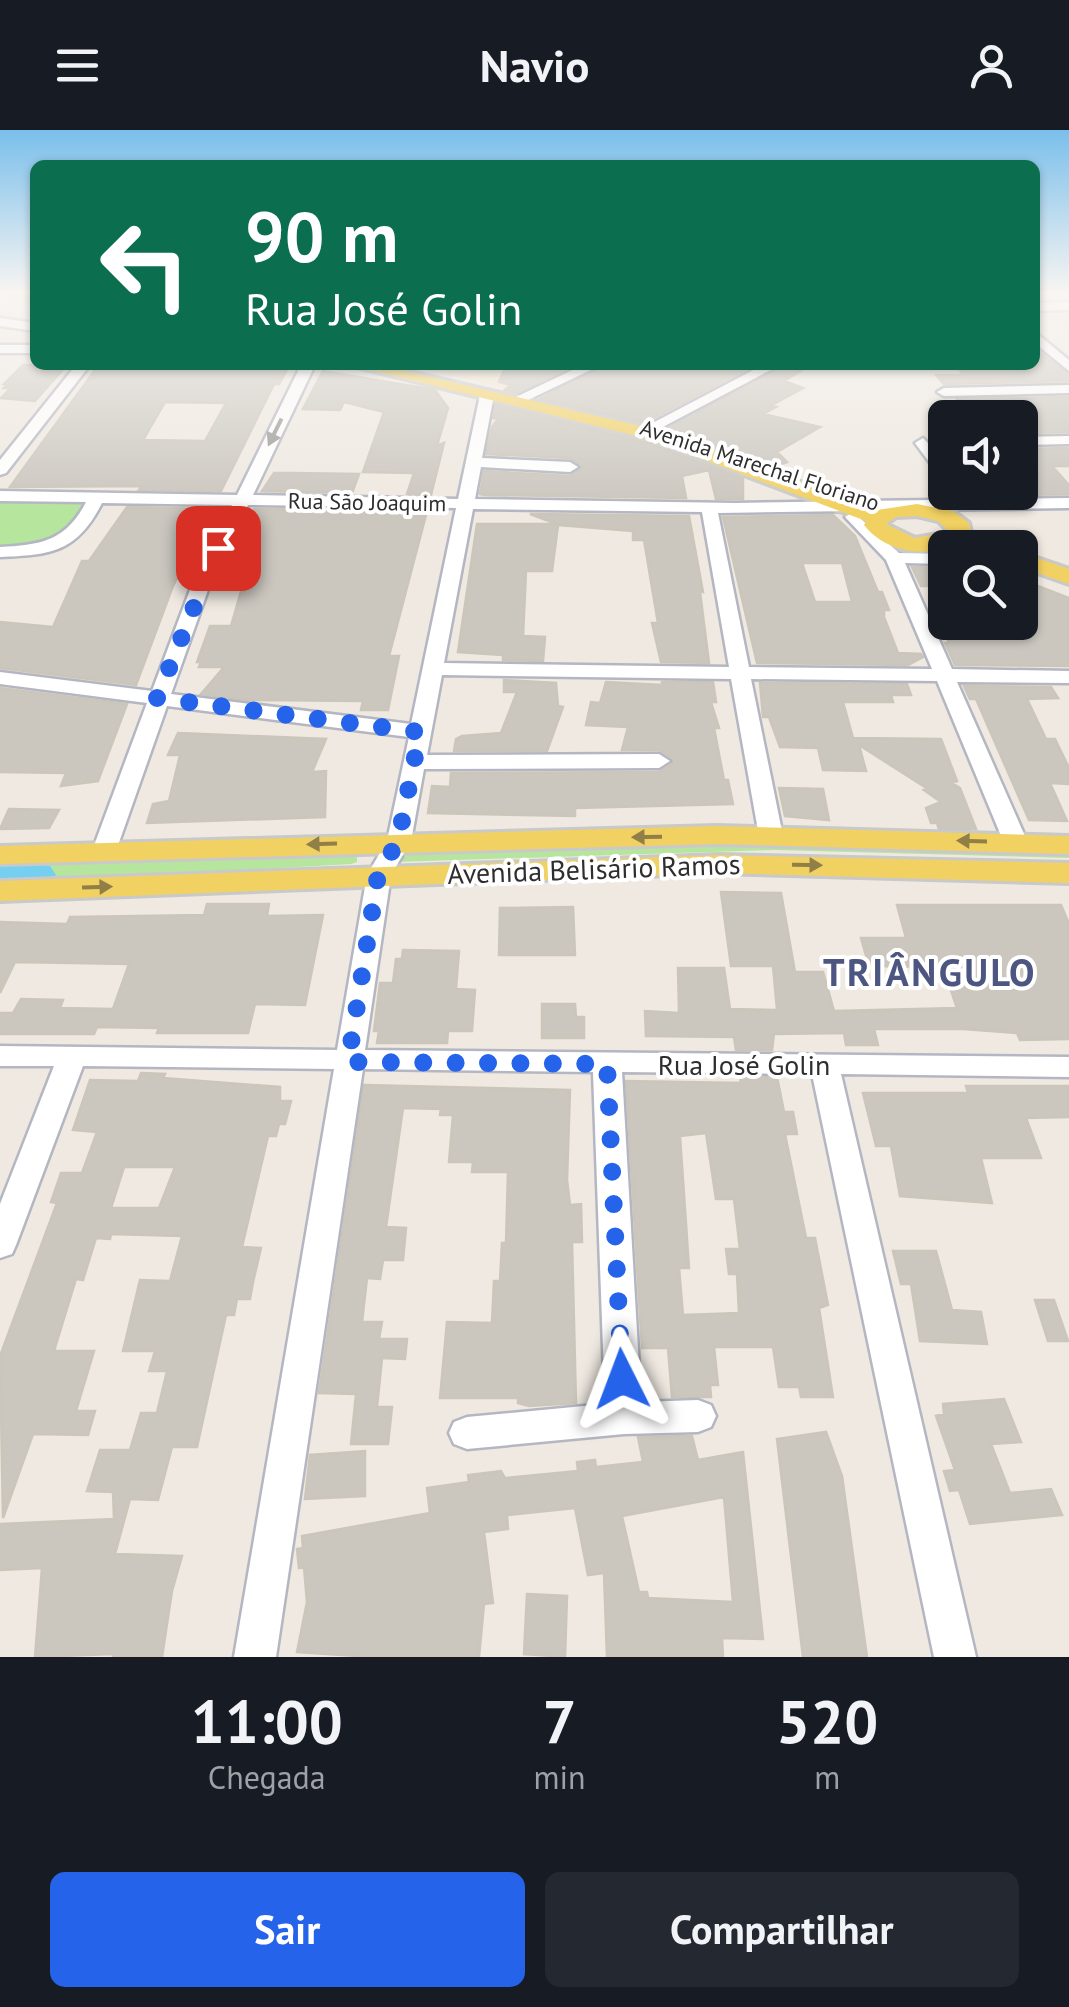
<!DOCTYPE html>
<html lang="pt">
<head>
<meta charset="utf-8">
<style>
  body { margin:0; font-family:"PT Sans",sans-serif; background:#242831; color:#f1f3f6; height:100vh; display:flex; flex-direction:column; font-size:38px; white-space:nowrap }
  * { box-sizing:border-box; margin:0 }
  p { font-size:32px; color:#9ea1a6 }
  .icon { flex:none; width:55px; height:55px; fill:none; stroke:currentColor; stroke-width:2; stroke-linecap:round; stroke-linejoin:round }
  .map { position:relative; height:1527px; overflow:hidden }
  .panel { display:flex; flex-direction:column; background:#171b24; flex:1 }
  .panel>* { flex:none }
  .hud { position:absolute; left:30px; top:30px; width:1010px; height:210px; border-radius:15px; box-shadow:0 2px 8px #0004; background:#0b6e4f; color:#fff; overflow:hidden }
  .controls { position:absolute; left:928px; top:270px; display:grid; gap:20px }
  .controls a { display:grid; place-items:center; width:110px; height:110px; border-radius:15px; background:#171b24; box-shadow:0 2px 8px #0004; font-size:50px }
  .pin { position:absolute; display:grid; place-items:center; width:85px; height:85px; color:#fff; margin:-42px; border-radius:20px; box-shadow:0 5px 15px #0006 }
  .me { position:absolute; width:110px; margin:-55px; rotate:357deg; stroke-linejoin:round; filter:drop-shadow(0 0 8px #0008) }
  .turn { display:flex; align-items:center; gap:35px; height:210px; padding:0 50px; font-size:45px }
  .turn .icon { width:130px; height:130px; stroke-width:2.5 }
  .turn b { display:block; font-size:70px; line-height:85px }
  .eta { display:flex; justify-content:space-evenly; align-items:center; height:170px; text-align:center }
  .eta b { font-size:60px; font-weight:700; line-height:70px }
  .cta { display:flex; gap:20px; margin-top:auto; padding:20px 50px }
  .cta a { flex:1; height:115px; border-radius:15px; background:#2563eb; color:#fff; font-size:40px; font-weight:700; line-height:115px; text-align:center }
  .cta a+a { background:#242831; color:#f1f3f6 }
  header { display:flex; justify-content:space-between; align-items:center; height:130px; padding:0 50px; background:#171b24; font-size:45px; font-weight:700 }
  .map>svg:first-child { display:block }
  .education { fill:#f0e6d1 }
  .green { fill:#b6e59e }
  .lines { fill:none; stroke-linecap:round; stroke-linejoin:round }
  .river { fill:#75cff0; fill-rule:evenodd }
  .building { fill:#cbc7bf; stroke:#cbc5ba; stroke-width:2.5; fill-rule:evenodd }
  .minor-casing { stroke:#b4b7c1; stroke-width:5 }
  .major-casing { stroke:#c9c9c9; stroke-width:6 }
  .minor { fill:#fff; fill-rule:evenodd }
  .major { fill:#f2d163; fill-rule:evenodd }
  .oneway { fill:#969696 }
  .oneway2 { fill:#908048 }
  .route { stroke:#2563eb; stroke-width:18; stroke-dasharray:0 32.4 }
  .labels { text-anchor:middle; stroke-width:8; stroke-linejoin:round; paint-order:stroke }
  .far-street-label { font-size:22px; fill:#2e2e2e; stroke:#fff }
  .street-label { font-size:28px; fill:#2e2e2e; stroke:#fff }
  .district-label { font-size:38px; font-weight:bold; letter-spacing:2.5px; fill:#4d5680; stroke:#fff }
</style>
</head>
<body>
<header><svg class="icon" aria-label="menu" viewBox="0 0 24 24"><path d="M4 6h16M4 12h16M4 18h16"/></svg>Navio<svg class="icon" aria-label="person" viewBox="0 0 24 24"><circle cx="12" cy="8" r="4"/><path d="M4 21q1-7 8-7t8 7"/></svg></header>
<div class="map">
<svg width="1069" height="1527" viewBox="0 0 1069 1527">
  <rect width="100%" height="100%" fill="#efe9e1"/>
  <path class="education" d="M 409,235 L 526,235 L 514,260 Z"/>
  <path class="green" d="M 0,370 L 87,371 L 76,399 L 35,415 L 0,417 Z
    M 790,710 L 1069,719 L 1069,728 L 774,720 L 395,732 L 399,717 Z
    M 357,723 L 357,732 L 351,734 L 0,754 L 0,736 Z"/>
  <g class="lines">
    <path class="river" d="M 35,732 L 50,736 L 56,745 L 50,754 L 0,759 L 0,733 Z"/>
  </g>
  <path class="building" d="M 1035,218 L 1069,245 L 1069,251 L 944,254 L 936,245 L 963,245 L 958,237 L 971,235 L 1039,235 L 1035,231 Z
    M 23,235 L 61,235 L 66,236 L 35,271 L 1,268 L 11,258 L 4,258 L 8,254 L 4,254 Z
    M 506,235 L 574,235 L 516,263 L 505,260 L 511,255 L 499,252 Z
    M 604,235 L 755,235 L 644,293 L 540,269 Z
    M 784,235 L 810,235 L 784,251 L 803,258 L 770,276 L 776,277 L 763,284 L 820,297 L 777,322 L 787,332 L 772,338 L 667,299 Z
    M 98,236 L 124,235 L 289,236 L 279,254 L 274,254 L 221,361 L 139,360 L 142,356 L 10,357 ZM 165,272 L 226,273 L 205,311 L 143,310 Z
    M 323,241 L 435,260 L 448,278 L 437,316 L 444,313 L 431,365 L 407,364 L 414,343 L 363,342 L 384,282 L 344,272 L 340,280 L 303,279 Z
    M 1069,267 L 1069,302 L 1020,303 L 1020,279 L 961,274 L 957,269 Z
    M 496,275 L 648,313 L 743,348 L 743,369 L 716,369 L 709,340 L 682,346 L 686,368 L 484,365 L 480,364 L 484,341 L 570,346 L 582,338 L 570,328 L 486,324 L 492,297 L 498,289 L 493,288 Z
    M 1069,318 L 1069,336 L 1052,336 L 1069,355 L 1069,364 L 1020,365 L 1020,319 Z
    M 274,343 L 292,343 L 359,344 L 352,363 L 262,361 Z
    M 127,377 L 212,379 L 173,456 L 136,555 L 0,538 L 0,492 L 53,497 L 82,431 L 89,431 Z
    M 254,379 L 427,381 L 389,526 L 399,526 L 388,580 L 361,580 L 363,571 L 248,570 L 201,564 L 224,537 L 199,537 L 201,532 L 197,532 L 210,496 L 231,496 L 244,451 L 229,451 L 233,439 L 229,439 Z
    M 530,384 L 689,386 L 703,462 L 700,462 L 709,533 L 661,532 L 652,493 L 658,493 L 644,410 L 633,410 L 633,401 L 558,395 L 552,441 L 526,441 L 523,506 L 545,507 L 543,531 L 503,530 L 503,525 L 458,522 L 477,394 L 557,394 Z
    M 833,385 L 855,406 L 878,462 L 882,462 L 889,480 L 884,480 L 884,487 L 898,523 L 921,524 L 923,527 L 908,535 L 757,533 L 723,387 ZM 802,433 L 842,433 L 852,472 L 815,472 Z
    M 912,437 L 945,438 L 945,491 L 929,456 L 921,456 Z
    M 1020,449 L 1069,468 L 1069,536 L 955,535 L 945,513 L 949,513 L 946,505 L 949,505 L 944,492 L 1020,492 Z
    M 504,550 L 556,553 L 558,576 L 563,577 L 547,621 L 454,621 L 456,609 L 462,606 L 501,603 L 517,562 L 504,562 Z
    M 606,552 L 662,555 L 662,552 L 713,552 L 716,572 L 711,572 L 719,598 L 714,598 L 724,650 L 728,650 L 733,674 L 575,678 L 575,686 L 428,683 L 432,656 L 450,657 L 451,643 L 659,642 L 672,634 L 672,628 L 659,620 L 622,620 L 628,597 L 586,595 L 591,572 L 600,573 Z
    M 760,553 L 907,554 L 911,565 L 891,565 L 893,572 L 843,572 L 853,608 L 941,609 L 957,651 L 952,653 L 960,658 L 976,699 L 939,699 L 937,693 L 931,693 L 926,678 L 941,672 L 924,660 L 928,659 L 859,615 L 866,641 L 823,640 L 818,618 L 780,617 L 769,587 L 763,587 Z
    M 964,556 L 1051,557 L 1058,568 L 1027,569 L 1046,609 L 1055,609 L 1069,638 L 1069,654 L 1050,653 L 1067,691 L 1029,690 L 976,569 L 970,569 Z
    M 0,558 L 127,574 L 98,651 L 61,656 L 66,643 L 0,642 Z
    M 178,603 L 326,609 L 312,642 L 326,641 L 325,687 L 147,693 L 153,674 L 169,671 L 180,625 L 168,625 Z
    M 779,658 L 823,659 L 829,690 L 785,686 Z
    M 9,679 L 59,680 L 49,698 L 0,699 Z
    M 721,762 L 781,763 L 795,842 L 823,842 L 834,881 L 957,878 L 943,837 L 869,836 L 861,808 L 906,808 L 897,775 L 1061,775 L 1069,794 L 1069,909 L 1020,910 L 1017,903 L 963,899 L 874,899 L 878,915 L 846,915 L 844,903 L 774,904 L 772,920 L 736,920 L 734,907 L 646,906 L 645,881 L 679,883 L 678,838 L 724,838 L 730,879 L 777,880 L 773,836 L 731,836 Z
    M 207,774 L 269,774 L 267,786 L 323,785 L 305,875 L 255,874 L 248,903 L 157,903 L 159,898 L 97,897 L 94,904 L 0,904 L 0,883 L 13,883 L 21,869 L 63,870 L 60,878 L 113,879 L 129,834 L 15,832 L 0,863 L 0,792 L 67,794 L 70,787 L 204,785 Z
    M 573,777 L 575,825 L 499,825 L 500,778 Z
    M 403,820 L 459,821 L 456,859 L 475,860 L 472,901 L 448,901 L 447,913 L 377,913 L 379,901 L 374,901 L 380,853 L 393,853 L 396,829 L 402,829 Z
    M 542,874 L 575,874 L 576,887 L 584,887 L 584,908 L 542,908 Z
    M 141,943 L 165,944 L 163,948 L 280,957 L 280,971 L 291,971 L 285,994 L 279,994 L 276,1006 L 268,1006 L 242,1117 L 261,1118 L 253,1152 L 250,1169 L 237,1169 L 234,1185 L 226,1185 L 197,1317 L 172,1317 L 158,1370 L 130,1369 L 115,1424 L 182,1426 L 172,1461 L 162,1527 L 113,1527 L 113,1524 L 35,1527 L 42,1438 L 0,1440 L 0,1394 L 114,1389 L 113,1362 L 87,1361 L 100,1320 L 130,1320 L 141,1283 L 157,1283 L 167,1241 L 149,1241 L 155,1221 L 123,1221 L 140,1150 L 170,1151 L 182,1106 L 111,1104 L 110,1109 L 96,1108 L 83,1150 L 76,1149 L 54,1221 L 94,1221 L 76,1281 L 95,1281 L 88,1305 L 33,1304 L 3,1388 L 0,1226 L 57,1073 L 51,1072 L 61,1043 L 82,1043 L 97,1002 L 73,1000 L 90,950 L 138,951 ZM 124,1037 L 175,1037 L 159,1078 L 111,1078 Z
    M 740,947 L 777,947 L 784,982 L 793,982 L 797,1004 L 785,1004 L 806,1108 L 815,1108 L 828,1175 L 819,1178 L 833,1267 L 801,1267 L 799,1257 L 779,1257 L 773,1217 L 714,1217 L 718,1255 L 710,1255 L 711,1267 L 672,1267 L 668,1218 L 642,1218 L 626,951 L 741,953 ZM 706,1003 L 716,1069 L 734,1069 L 740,1119 L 726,1119 L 729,1144 L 737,1144 L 739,1183 L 683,1185 L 679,1138 L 689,1138 L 680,1006 Z
    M 364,955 L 570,960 L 567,1050 L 570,1075 L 581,1074 L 582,1112 L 572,1112 L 576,1273 L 529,1276 L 518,1273 L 518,1268 L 440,1268 L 447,1192 L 492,1193 L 494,1151 L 500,1151 L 502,1113 L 506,1113 L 508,1042 L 472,1042 L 473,1032 L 449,1032 L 453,985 L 440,985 L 441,979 L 403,978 L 386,1097 L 406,1098 L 403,1130 L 383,1130 L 380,1149 L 367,1148 L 362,1192 L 382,1192 L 379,1209 L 407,1209 L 405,1229 L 382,1228 L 377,1277 L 392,1277 L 388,1314 L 351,1314 L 356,1264 L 319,1263 Z
    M 966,956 L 1069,956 L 1069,987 L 1026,988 L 1041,1028 L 981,1028 L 992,1073 L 900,1066 L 891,1016 L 876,1016 L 863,963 L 968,963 Z
    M 893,1121 L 936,1121 L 952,1180 L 981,1182 L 987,1214 L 920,1211 L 911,1154 L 901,1154 Z
    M 1035,1170 L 1054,1170 L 1068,1211 L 1048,1211 Z
    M 1004,1269 L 1021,1312 L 991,1314 L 1010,1363 L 1051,1359 L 1062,1385 L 970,1394 L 959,1360 L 950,1361 L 944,1341 L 955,1340 L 936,1286 L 944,1284 L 943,1274 Z
    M 826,1302 L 842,1346 L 867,1527 L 803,1527 L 777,1309 Z
    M 692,1306 L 698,1330 L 743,1322 L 763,1509 L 722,1508 L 723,1527 L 607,1527 L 604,1443 L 588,1445 L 575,1378 L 507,1385 L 508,1399 L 484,1402 L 493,1473 L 484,1474 L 479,1527 L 373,1527 L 297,1522 L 307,1472 L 304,1437 L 299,1438 L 297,1419 L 303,1418 L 302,1406 L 430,1383 L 427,1358 L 469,1352 L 468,1345 L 501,1341 L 505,1348 L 578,1341 L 577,1332 L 595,1330 L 596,1337 L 643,1332 L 638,1307 ZM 724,1367 L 733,1472 L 648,1468 L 647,1462 L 639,1462 L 622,1386 Z
    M 365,1321 L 365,1366 L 305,1369 L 310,1325 Z
    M 527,1464 L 567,1466 L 565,1527 L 524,1524 Z"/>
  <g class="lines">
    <g class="minor-casing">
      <path id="minor" d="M 1069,172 L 1069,180 L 1035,181 L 1035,173 Z
        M 0,188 L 35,193 L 35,201 L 0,196 Z
        M 1035,202 L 1069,230 L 1069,241 L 1035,213 Z
        M 0,215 L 35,215 L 35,223 L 0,223 Z
        M 76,235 L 90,235 L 6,343 L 0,345 L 0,330 Z
        M 301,235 L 315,235 L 253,365 L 458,369 L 480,265 L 487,261 L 494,265 L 482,328 L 570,332 L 578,337 L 570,342 L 481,337 L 475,369 L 735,373 L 1069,368 L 1069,378 L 718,383 L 749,537 L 932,539 L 886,430 L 845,387 L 853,382 L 899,423 L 945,424 L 945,434 L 905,433 L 952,539 L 1069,541 L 1069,553 L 957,552 L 1028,713 L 1024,718 L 1016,720 L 1004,713 L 937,551 L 751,549 L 783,706 L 771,713 L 759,706 L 731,549 L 442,545 L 427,625 L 659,624 L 670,631 L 659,638 L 424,639 L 411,711 L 391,745 L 365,920 L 1069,927 L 1069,947 L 841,944 L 976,1527 L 934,1527 L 812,944 L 622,942 L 641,1272 L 698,1270 L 711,1275 L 716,1286 L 711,1297 L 698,1302 L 624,1304 L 467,1319 L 454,1314 L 449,1303 L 454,1292 L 467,1287 L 605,1274 L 593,942 L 363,939 L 276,1527 L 234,1527 L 334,939 L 83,936 L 16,1115 L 12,1124 L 0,1128 L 0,1074 L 54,936 L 0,936 L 0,916 L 337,920 L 367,745 L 387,711 L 409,607 L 167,576 L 116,721 L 104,728 L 92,721 L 147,573 L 0,554 L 0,542 L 152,561 L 190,460 L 232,375 L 102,373 C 77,422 52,425 0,427 L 0,417 C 41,415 66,411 86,372 L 0,371 L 0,361 L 237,365 ZM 248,375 L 456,378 L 411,594 L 171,564 L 208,460 ZM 473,379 L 702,382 L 729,537 L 444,533 Z
        M 583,235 L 601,235 L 528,270 L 516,267 Z
        M 763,235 L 780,235 L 657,300 L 645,297 Z
        M 1069,255 L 1069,263 L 944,266 L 937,262 L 944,258 Z
        M 1069,306 L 1069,314 L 1020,315 L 1020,307 Z
        M 923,308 L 945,331 L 945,347 L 939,345 L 915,313 Z"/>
    </g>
    <g class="major-casing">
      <path id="major" d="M 10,163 L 35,163 L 35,172 L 12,166 Z
        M 349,235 L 380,235 L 662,301 L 877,380 L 917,374 L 953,381 L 969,393 L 971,402 L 1001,418 C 987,418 973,414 961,413 C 954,413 943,419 938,420 C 911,426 880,416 864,395 L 866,391 L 649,309 ZM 917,386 L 938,391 L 949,402 L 915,408 L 886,394 L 896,387 Z
        M 1020,422 L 1069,439 L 1069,454 L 1020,437 Z
        M 717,696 L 1069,706 L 1069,724 L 717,714 L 0,734 L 0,716 Z
        M 719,725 L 1069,733 L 1069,753 L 719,743 L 0,771 L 0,751 Z"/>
    </g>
    <use href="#minor" class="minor"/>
    <use href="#major" class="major"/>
  </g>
  <defs><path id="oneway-solid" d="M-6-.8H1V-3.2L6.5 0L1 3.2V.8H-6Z" transform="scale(2.5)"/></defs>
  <use class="oneway" href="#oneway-solid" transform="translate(275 302) rotate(116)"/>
  <g class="oneway2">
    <use href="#oneway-solid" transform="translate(647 707) rotate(179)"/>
    <use href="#oneway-solid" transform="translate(972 711) rotate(-178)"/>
    <use href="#oneway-solid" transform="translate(322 714) rotate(178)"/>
    <use href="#oneway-solid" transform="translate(807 735) rotate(1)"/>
    <use href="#oneway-solid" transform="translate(97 757) rotate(-2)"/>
  </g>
  <linearGradient id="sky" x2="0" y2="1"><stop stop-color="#7abfeb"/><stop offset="0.43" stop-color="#f8f5f2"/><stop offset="1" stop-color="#f8f5f2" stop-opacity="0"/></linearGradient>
  <rect width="1069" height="377" fill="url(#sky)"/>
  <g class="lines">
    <path class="route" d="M 218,418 L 157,568 L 420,602 L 398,711 L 378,745 L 348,932 L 607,934 L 622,1249"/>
  </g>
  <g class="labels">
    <g class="far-street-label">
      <text transform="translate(760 335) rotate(18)" y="8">Avenida Marechal Floriano</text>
      <text transform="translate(367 372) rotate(1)" y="8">Rua São Joaquim</text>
    </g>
    <g class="street-label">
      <text transform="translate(594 739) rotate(-2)" y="10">Avenida Belisário Ramos</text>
      <text x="744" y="945">Rua José Golin</text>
    </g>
    <g class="district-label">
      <text x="930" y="856">TRIÂNGULO</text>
    </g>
  </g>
</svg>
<div class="controls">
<a><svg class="icon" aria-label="sound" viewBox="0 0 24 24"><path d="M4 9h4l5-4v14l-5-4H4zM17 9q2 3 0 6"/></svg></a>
<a><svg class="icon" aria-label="search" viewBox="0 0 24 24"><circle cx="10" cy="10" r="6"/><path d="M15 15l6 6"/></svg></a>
</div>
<div class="pin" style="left:218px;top:418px;background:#d93025"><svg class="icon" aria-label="arrive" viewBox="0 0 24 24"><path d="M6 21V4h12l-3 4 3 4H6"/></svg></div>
<svg class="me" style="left:622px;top:1249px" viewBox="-20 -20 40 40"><path d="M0-17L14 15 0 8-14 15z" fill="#2563eb" stroke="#fff" stroke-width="4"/></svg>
<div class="hud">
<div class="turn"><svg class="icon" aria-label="left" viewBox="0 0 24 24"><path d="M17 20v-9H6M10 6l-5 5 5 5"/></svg><div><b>90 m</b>Rua José Golin</div></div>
</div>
</div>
<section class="panel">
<div class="eta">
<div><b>11:00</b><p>Chegada</p></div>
<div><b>7</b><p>min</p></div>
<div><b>520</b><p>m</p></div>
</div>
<div class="cta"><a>Sair</a><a>Compartilhar</a></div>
</section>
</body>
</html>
